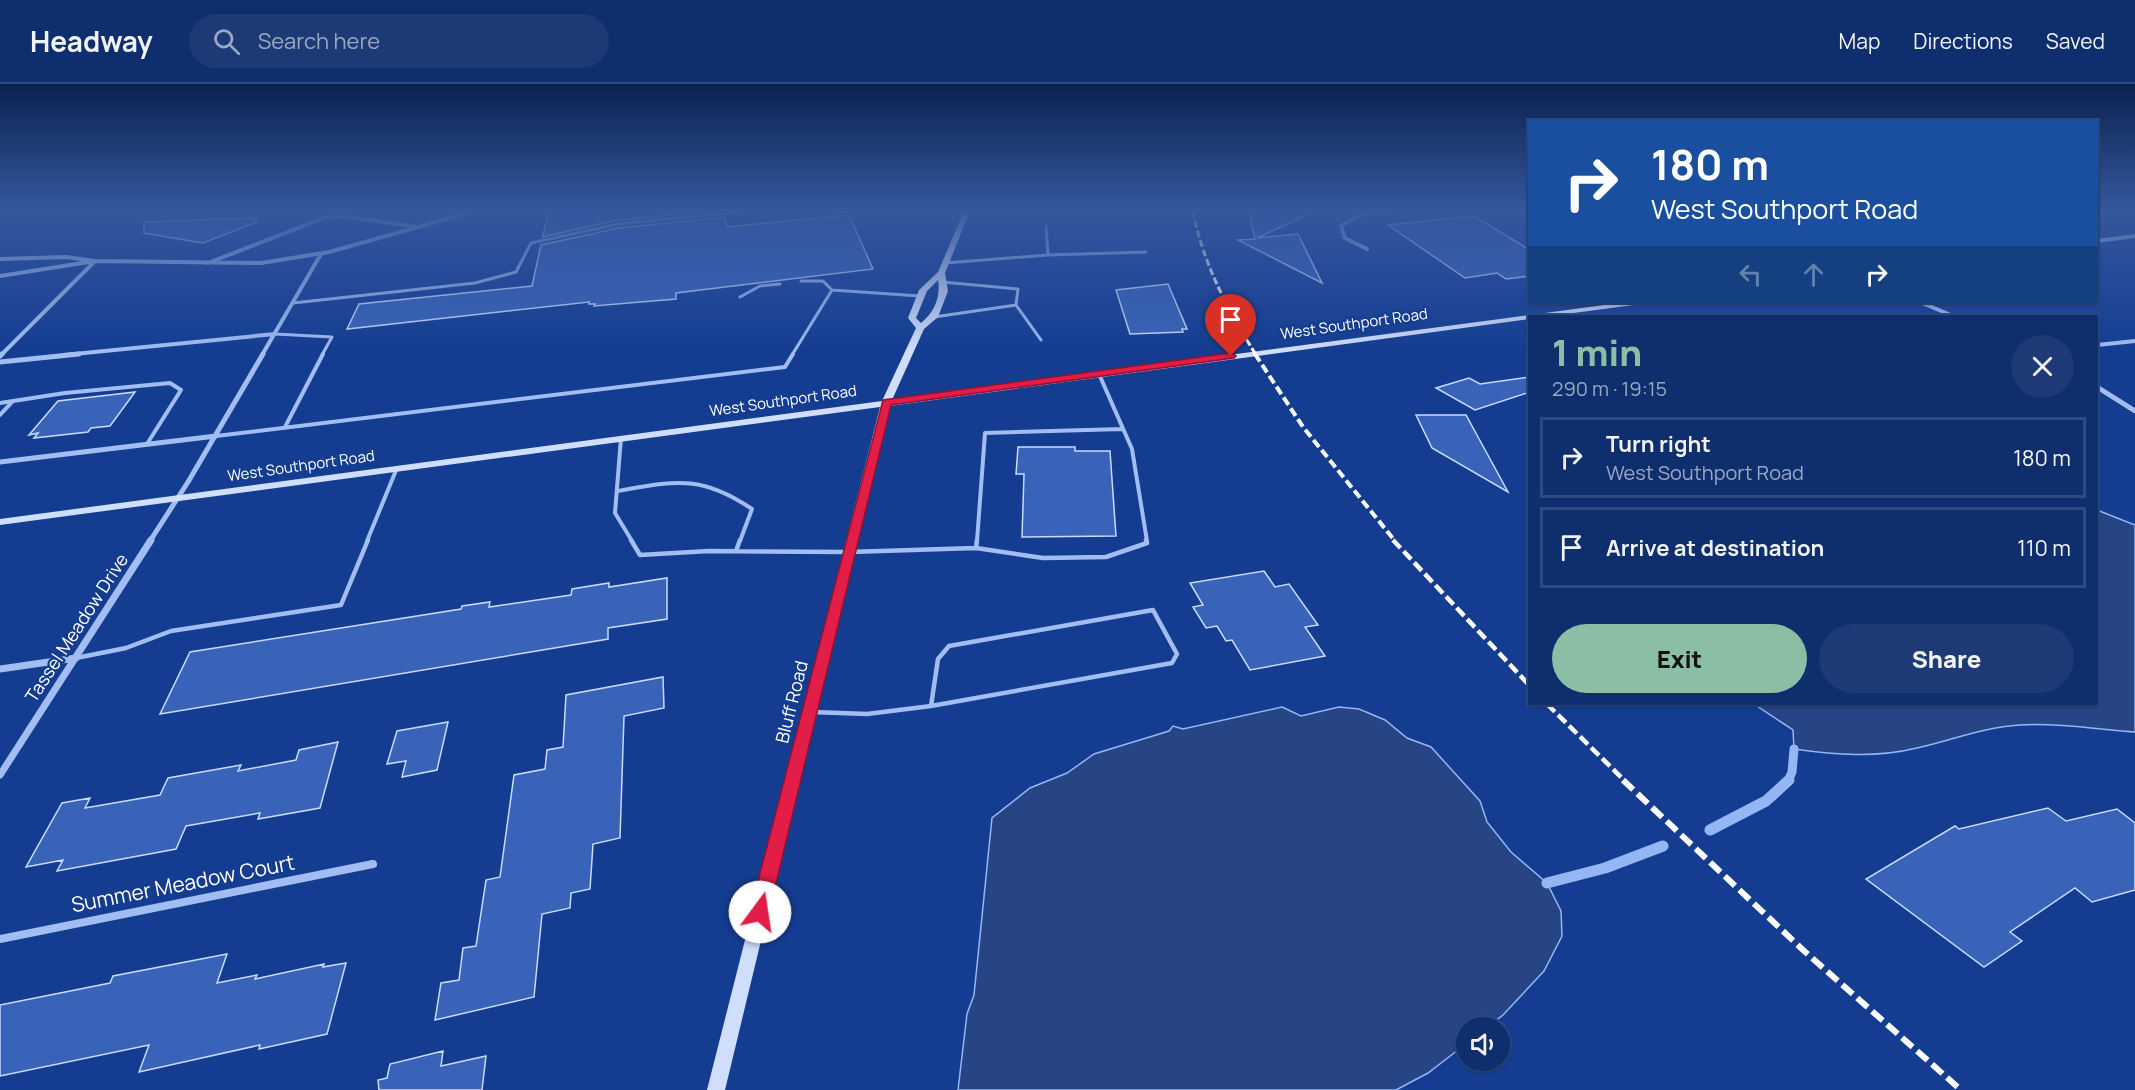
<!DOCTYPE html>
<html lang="en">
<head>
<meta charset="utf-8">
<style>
  body { margin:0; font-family:Manrope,sans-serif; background:#1d3a76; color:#f1f3f6; height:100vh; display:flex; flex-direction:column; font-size:22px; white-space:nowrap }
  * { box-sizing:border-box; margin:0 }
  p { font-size:20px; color:#9ba8c2 }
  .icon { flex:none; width:33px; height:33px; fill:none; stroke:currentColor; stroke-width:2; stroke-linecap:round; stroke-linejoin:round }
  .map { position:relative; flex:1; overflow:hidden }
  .panel { position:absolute; left:1528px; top:231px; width:570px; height:390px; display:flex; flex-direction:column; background:#0f2e6e; border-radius:0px; box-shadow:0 2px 4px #0004,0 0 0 2px #2f4a81 }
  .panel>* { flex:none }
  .top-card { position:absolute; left:1528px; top:36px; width:570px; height:183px; border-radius:0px; box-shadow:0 2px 4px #0004,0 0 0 2px #2f4a81; background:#1a4fa0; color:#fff; overflow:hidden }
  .fabs { position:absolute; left:1456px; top:933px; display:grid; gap:12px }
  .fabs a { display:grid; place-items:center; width:54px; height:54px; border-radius:50%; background:#0f2e6e; box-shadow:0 2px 4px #0004,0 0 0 2px #2f4a81; font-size:30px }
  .pin { position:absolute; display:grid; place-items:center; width:51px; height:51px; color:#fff; margin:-62px -26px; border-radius:50% 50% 50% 0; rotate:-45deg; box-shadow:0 0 6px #0007 }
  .pin .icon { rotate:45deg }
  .me { position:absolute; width:66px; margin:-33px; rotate:14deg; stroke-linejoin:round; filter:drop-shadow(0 0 4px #0008) }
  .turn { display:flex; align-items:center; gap:21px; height:126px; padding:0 24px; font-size:27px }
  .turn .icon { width:78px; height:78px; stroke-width:2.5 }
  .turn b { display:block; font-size:42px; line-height:51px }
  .lanes { display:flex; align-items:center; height:57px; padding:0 24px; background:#0003; justify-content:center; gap:30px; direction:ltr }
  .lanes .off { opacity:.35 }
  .round { display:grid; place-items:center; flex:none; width:63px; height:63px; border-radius:32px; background:#1d3a76 }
  .headline { display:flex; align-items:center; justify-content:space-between; height:102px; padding:0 24px }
  h1 { font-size:36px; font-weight:800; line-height:45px; color:#8abfa5 }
  .primary-button { display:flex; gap:12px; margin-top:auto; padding:12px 24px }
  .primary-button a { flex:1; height:69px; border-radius:36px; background:#8abfa5; color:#111; font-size:24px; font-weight:800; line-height:69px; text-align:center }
  .primary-button a+a { background:#1d3a76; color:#f1f3f6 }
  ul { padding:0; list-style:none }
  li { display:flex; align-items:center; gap:18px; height:81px; margin:0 12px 9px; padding:0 12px; border:3px solid #2f4a81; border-radius:0px }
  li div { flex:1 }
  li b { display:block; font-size:22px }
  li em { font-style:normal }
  header { display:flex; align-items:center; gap:36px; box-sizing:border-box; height:84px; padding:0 30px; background:#0f2e6e; border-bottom:2px solid #2f4a81 }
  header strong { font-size:28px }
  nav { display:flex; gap:33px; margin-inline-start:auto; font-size:21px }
  .search { width:420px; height:54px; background:#1d3a76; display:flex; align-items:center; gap:15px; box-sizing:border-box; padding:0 21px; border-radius:33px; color:#9ba8c2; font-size:22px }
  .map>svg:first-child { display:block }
  .water { fill:#274484; stroke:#94b6f4; stroke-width:1.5 }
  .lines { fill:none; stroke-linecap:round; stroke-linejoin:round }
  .stream-far1 { stroke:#94b6f4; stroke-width:9 }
  .stream { stroke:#94b6f4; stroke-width:11 }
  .building { fill:#3863b9; stroke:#c9dafc; stroke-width:1.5 }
  .lane-far2 { stroke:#a2bdf1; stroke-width:3 }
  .lane-far1 { stroke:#a2bdf1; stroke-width:4 }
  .lane { stroke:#a2bdf1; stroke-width:4.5 }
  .street-far3 { stroke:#a2bdf1; stroke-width:4 }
  .street-far2 { stroke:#a2bdf1; stroke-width:5 }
  .street-far1 { stroke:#a2bdf1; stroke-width:7 }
  .street { stroke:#a2bdf1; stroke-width:8 }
  .secondary { fill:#d0defc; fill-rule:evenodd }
  .rail-far3 { stroke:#fff; stroke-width:3; stroke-dasharray:7 3; stroke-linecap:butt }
  .rail-far2 { stroke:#fff; stroke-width:4; stroke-dasharray:9 4; stroke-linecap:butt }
  .rail-far1 { stroke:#fff; stroke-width:4.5; stroke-dasharray:11 4.5; stroke-linecap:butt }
  .rail { stroke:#fff; stroke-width:6; stroke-dasharray:14 6; stroke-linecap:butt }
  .route { fill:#e11d48; stroke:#92132f; stroke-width:1.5 }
  .labels { text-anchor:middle; stroke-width:4.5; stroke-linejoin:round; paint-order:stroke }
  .far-street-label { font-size:15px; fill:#fff; stroke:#143d92 }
  .street-label { font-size:18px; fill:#fff; stroke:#143d92 }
  .near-street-label { font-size:21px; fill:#fff; stroke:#143d92 }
</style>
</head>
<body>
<header>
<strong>Headway</strong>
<div class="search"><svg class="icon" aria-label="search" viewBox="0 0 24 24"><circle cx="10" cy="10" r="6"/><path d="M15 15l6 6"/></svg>Search here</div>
<nav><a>Map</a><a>Directions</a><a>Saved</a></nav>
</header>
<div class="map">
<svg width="2135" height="1006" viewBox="0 0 2135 1006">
  <rect width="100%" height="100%" fill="#143d92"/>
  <path class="water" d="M 2097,426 L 2135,441 L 2135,648 C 2097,645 2058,639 2020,641 C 1984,643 1952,656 1917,664 C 1876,674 1836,671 1794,665 L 1793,646 L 1754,620 L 2097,620 Z
    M 1282,623 L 1301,632 L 1339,623 L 1359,625 L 1385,636 L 1407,654 L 1431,663 L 1480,717 L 1487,738 L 1511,768 L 1547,799 L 1561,827 L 1562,852 L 1544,887 L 1503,931 L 1487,943 L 1467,944 L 1467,959 L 1428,989 L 1396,1006 L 958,1006 L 967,930 L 974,911 L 992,734 L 1030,704 L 1067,689 L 1094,670 L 1169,647 L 1173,642 L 1183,645 Z"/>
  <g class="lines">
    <path class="stream-far1" d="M 1788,697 L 1792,688 L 1794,665"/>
    <path class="stream" d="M 1710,746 L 1766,717 L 1789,696
      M 1547,799 L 1605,784 L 1663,762"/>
  </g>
  <path class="building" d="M 548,127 L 693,127 L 694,129 L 617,136 L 543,153 Z
    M 1249,127 L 1315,127 L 1257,154 L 1298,150 L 1322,199 L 1238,156 L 1255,155 Z
    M 849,131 L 873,185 L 676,209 L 676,215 L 594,222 L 595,220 L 589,220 L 589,218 L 347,245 L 359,220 L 532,202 L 541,161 L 619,144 L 725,133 L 727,143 Z
    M 1474,132 L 1530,166 L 1530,192 L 1506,195 L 1497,189 L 1465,194 L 1388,141 Z
    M 256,134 L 257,138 L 203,159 L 144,149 L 144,138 Z
    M 1168,200 L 1187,245 L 1182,245 L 1183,248 L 1130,250 L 1116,206 Z
    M 1530,293 L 1530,308 L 1475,326 L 1436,304 L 1469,294 L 1480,300 Z
    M 135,308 L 110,342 L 91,344 L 88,348 L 34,354 L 38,349 L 29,351 L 58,317 Z
    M 1416,331 L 1466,331 L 1508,408 L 1432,364 Z
    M 1018,363 L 1075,363 L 1075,367 L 1110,367 L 1116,452 L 1022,453 L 1024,390 L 1016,390 Z
    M 1264,487 L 1275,503 L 1289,500 L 1318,541 L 1305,543 L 1325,572 L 1250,586 L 1232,556 L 1226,557 L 1217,542 L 1206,544 L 1193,523 L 1203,521 L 1190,499 Z
    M 667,494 L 667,535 L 608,544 L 608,555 L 160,630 L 190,568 L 461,525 L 462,522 L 490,518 L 489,523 L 571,511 L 572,505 L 609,499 L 609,503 Z
    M 663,593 L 664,624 L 624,632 L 620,754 L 593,760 L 590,805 L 571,809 L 570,824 L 542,830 L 534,913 L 435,936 L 441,899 L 459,896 L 463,864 L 476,862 L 486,796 L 500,793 L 514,691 L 545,685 L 547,666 L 563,663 L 566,611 Z
    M 448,638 L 437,686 L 402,693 L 406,677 L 387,680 L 397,647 Z
    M 338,658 L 320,724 L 258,735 L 260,729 L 186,742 L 176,765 L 57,787 L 63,776 L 26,783 L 62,719 L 90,714 L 85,724 L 160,711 L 168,694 L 241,681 L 238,687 L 296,676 L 299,666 Z
    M 2048,724 L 2066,737 L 2117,725 L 2135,739 L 2135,806 L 2092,818 L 2075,804 L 2010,848 L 2022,857 L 1984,883 L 1866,795 L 1955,742 L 1959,745 Z
    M 227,870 L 217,899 L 257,891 L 255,895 L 324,880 L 323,883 L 346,879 L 327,950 L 259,965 L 260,961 L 139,988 L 149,961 L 0,992 L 0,921 L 110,899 L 113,892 Z
    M 443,967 L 441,982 L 486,972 L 482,1006 L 379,1006 L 378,996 L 387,994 L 390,980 Z"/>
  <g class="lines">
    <path class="lane-far2" d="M 1021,127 L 1048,127
      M 1046,142 L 1048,171
      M 945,179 L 1048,171 L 1146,168
      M 801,197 L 823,197 L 832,206
      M 942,198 L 1018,205 L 1016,221 L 1041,256
      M 740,213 L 760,202 L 780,200
      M 293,219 L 475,199 L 516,188 L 531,159 L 618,140 L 749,127
      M 934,233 L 1016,221
      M 275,250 L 332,253 L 322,271
      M 792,271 L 832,206 L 920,212"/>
    <path class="lane-far1" d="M 1099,290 L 1132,365 L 1147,457
      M 0,319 L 13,317
      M 0,331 L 13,317 L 65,309 L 170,299 L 181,306 L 147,360
      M 285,343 L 323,270
      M 216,352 L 785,283 L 793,270
      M 621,354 L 615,429 L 632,457
      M 617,407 C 675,397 701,390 752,425 L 740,457
      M 367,457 L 397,384
      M 977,457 L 985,349 L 1123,345"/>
    <path class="lane" d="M 631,456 L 640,471 L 709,467 L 849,468 L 976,464 L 1043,474 L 1106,473 L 1147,459 L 1146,456
      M 976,464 L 977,456
      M 736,467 L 740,456
      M 1153,526 L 1177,570 L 1172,579 L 931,622 L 938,575 L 949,562 Z
      M 76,574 L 126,564 L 171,547 L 341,521 L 368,456
      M 812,628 L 867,630 L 931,622"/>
    <path class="street-far3" d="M 1367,165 L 1345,154 L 1341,142 L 1359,131 L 1387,127
      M 0,175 L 66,173 L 95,177 L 0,192
      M 208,179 L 326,133 L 344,132 L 418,143 L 472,127
      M 1920,218 L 1953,232
      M 2097,261 L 2135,257
      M 1,271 L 95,177 L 261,179 L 329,168 L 418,143
      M 64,271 L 275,250
      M 262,271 L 321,170"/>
    <path class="street-far2" d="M 0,272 L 2,270
      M 0,278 L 79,270
      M 2097,303 L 2135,327
      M 0,378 L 216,352
      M 150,457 L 188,398 L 263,270"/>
    <path class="street-far1" d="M 0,585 L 76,574
      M 0,691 L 151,456"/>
    <path class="street" d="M 0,855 L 373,780"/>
    <path class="secondary" d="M 964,127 L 970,127 L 945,189 L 948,207 L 938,233 L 924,245 L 892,316 L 1627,218 L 1645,218 L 1641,220 L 1551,232 L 1530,232 L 1530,235 L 890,322 L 725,1006 L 707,1006 L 880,323 L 0,441 L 0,435 L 882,317 L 916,244 L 908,234 L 919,206 L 938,188 ZM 938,196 C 941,213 934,229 921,239 L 916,234 L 927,207 Z
      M 2135,150 L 2135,154 L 2097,159 L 2097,155 Z"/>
    <path class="rail-far3" d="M 1193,127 C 1203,180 1228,226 1256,271"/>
    <path class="rail-far2" d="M 1255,270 L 1303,343 L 1395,457"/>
    <path class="rail-far1" d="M 1393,456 L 1530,602
      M 1547,620 L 1625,697"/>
    <path class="rail" d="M 1623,696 L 1802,865 L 1961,1006"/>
  </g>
  <linearGradient id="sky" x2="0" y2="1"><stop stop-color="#0b2250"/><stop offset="0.47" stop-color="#34579d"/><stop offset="1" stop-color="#34579d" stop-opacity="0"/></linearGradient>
  <rect width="2135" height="268" fill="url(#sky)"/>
  <path class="route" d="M 1231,269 L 1236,272 L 1234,274 L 891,321 L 769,828 L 766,834 L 760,836 L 753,834 L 750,828 L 883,316 Z"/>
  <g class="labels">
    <g class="far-street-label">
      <text transform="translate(1354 240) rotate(-8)" y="5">West Southport Road</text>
      <text transform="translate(783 317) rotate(-8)" y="5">West Southport Road</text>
      <text transform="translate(301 382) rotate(-8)" y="5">West Southport Road</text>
    </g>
    <g class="street-label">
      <text transform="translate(77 544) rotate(-57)" y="6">Tassel Meadow Drive</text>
      <text transform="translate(792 618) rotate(-76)" y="6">Bluff Road</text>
    </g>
    <g class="near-street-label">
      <text transform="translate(183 800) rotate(-11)" y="7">Summer Meadow Court</text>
    </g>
  </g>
</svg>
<div class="fabs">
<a><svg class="icon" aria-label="sound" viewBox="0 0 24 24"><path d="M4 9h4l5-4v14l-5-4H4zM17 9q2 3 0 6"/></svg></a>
</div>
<div class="pin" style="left:1231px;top:272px;background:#d93025"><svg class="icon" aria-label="arrive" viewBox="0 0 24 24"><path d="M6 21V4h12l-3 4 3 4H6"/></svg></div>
<svg class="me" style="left:760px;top:828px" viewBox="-20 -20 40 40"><circle r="19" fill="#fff"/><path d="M0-13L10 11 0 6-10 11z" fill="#e11d48"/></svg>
<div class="top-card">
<div class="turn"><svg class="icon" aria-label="right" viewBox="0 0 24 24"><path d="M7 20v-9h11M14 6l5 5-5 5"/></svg><div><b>180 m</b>West Southport Road</div></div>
<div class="lanes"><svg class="icon off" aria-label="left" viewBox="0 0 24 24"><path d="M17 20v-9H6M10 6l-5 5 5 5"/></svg><svg class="icon off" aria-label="ahead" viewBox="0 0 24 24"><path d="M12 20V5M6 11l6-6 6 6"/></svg><svg class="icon" aria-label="right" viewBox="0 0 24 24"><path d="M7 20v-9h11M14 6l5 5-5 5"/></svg></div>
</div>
<section class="panel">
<div class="headline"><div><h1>1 min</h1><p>290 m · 19:15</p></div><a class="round"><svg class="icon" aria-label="close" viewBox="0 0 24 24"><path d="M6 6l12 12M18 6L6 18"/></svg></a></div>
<ul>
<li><svg class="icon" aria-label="right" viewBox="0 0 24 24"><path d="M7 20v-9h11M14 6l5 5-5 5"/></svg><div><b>Turn right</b><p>West Southport Road</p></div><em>180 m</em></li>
<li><svg class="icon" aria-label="arrive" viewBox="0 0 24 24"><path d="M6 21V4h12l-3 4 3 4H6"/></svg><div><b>Arrive at destination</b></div><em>110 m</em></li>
</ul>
<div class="primary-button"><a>Exit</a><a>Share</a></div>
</section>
</div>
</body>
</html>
